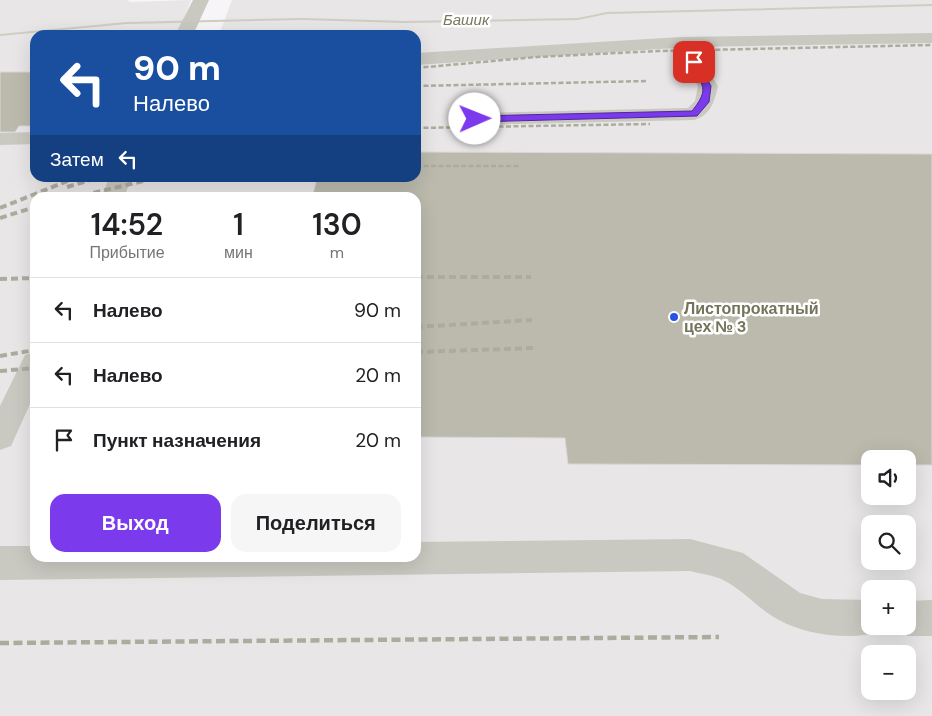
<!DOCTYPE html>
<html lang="ru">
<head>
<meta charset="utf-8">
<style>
  body { margin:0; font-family:"DM Sans",sans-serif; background:#f6f6f6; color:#202124; height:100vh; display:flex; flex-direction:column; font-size:19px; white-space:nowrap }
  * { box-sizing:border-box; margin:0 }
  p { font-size:16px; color:#757577 }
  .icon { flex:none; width:28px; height:28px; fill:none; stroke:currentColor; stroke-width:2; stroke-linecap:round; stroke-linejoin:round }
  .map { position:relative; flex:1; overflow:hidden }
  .side { position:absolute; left:30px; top:192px; width:391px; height:370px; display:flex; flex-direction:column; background:#fff; border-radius:15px; box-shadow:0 5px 20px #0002 }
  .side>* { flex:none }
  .guide { position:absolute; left:30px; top:30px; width:391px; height:152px; border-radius:15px; box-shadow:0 5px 20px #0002; background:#1a4fa0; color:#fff; overflow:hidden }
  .controls { position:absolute; left:861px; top:450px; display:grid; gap:10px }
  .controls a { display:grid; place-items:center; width:55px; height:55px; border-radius:10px; background:#fff; box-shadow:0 5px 20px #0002; font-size:25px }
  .pin { position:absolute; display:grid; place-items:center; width:42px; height:42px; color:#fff; margin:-21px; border-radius:10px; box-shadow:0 2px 8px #0006 }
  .me { position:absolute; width:55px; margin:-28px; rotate:89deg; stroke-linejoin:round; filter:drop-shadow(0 0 4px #0008) }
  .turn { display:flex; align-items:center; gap:18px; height:105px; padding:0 20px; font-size:22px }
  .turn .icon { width:65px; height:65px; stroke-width:2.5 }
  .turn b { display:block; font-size:35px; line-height:42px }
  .then { display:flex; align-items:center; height:48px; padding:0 20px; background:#0003; gap:10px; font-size:19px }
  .eta { display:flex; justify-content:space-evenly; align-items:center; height:85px; text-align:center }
  .eta b { font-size:30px; font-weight:600; line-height:35px }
  .button { display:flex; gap:10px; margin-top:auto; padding:10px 20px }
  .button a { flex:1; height:58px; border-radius:15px; background:#7c3aed; color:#fff; font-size:20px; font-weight:600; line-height:58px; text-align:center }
  .button a+a { background:#f6f6f6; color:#202124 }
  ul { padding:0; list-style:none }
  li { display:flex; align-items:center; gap:15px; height:65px; padding:0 20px; border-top:1px solid #e0e0e0 }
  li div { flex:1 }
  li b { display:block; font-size:19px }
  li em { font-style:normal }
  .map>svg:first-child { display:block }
  .built { fill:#e8e6e6; fill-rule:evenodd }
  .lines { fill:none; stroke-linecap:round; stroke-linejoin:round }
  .stream { fill:#d0cdc2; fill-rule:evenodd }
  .building { fill:#bbbaad; stroke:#d9d7da }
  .minor { fill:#c9c9c1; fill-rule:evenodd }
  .rail-far2 { stroke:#acac9e; stroke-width:2.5; stroke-dasharray:5 2.5; stroke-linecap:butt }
  .rail-far1 { stroke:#acac9e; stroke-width:4; stroke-dasharray:7 4; stroke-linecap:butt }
  .rail { stroke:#acac9e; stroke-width:4.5; stroke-dasharray:9 4.5; stroke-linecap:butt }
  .route { fill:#7c3aed; stroke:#51269a }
  .poi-dot { fill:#2852e5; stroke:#fff; stroke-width:2 }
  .labels { text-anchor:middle; stroke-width:5; stroke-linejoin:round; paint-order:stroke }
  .far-water-label { font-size:15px; font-style:italic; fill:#7b765e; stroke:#fff }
  .poi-label { font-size:16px; font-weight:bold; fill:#74745a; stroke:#fff; text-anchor:start }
</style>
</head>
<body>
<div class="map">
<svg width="932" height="716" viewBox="0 0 932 716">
  <rect width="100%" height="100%" fill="#f7f5f8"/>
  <path class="built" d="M 0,0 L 127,0 L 130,2 L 191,0 L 177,35 L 35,35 L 35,178 L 416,178 L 416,35 L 219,35 L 232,0 L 932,0 L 932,716 L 0,716 ZM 35,198 L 416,198 L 416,558 L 35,558 ZM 870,459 L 908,459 L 908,496 L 870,496 ZM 870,524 L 908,524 L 908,561 L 870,561 ZM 870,589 L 908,589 L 908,626 L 870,626 ZM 870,654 L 908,654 L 908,691 L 870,691 Z"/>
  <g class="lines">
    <path class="stream" d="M 932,4 L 932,6 L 607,14 L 578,20 L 404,23 L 303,20 L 127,24 L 0,36 L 0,34 L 127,22 L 303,18 L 404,21 L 578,18 L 607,12 Z"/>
  </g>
  <path class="building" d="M 0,72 L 35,72 L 35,126 L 19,126 L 15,132 L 0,132 Z
    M 416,152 L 932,154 L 932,465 L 908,465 L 908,459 L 870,459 L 870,465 L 568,464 L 565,438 L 416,437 L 416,198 L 312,198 L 317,178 L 416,178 Z"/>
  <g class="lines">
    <path class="minor" d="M 193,0 L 209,0 L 193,35 L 175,35 Z
      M 932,33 L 932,43 L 693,47 L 718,86 C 715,101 710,116 694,120 L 475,125 L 468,123 L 465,119 L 468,115 L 475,113 L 688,108 L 695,101 L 698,86 L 675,48 L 416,65 L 416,53 L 681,37 Z
      M 35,132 L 35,144 L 0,145 L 0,133 Z
      M 109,178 L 131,178 L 124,198 L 101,198 Z
      M 35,352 L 35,393 L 11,446 L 0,450 L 0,406 L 25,355 Z
      M 690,539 L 743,553 L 800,593 L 822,599 L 870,600 L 870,626 L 884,626 L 882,630 C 855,642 805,635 779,620 C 759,610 744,590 723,580 C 714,575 700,574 690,571 L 0,580 L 0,546 L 35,546 L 35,558 L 416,558 L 416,542 Z
      M 932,600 L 932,636 L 908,636 L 896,630 L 894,626 L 908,626 L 908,601 Z"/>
    <path class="rail-far2" d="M 416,68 L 537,57 L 658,51 L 932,45
      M 416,86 L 648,81
      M 416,128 L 650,124
      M 416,166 L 520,166"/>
    <path class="rail-far1" d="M 67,187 L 97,178
      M 72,198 L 156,178
      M 0,208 L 75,178
      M 0,218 L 35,207
      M 416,277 L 531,277
      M 0,279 L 35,278
      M 416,327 L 532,320
      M 416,352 L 535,348
      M 0,356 L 35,350
      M 0,371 L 35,368"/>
    <path class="rail" d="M 0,643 L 719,637"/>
  </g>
  <path class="route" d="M 691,60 L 696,60 L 711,86 L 709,102 L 697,116 L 475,122 L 471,119 L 475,116 L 692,111 C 717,81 691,82 691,60 Z"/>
  <circle class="poi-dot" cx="674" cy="317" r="5"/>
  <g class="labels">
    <g class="far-water-label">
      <text x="466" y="25">Башик</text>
    </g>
    <g class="poi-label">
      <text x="684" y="314">Листопрокатный<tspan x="684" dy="18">цех № 3</tspan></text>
    </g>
  </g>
</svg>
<div class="controls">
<a><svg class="icon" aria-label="sound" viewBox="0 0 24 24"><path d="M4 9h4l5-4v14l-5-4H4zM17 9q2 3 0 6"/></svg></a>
<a><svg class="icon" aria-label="search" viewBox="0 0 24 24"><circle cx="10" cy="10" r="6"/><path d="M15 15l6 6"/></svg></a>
<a>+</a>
<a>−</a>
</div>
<div class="pin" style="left:694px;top:62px;background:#d93025"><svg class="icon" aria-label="arrive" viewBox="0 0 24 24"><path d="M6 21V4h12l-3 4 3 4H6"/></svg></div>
<svg class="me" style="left:475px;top:119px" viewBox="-20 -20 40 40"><circle r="19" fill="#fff"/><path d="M0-13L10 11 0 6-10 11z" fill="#7c3aed"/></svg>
<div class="guide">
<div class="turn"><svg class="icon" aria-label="left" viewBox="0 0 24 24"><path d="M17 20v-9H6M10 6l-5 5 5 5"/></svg><div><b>90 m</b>Налево</div></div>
<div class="then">Затем<svg class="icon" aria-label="left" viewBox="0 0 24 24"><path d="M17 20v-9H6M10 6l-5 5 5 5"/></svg></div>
</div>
<section class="side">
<div class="eta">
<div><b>14:52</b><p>Прибытие</p></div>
<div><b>1</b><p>мин</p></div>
<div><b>130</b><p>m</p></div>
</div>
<ul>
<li><svg class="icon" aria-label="left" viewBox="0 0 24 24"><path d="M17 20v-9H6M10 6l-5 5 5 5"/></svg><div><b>Налево</b></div><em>90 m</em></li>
<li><svg class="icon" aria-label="left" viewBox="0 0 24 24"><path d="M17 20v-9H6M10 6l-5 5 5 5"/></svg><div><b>Налево</b></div><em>20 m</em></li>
<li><svg class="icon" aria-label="arrive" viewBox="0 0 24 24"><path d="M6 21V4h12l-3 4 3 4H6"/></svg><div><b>Пункт назначения</b></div><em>20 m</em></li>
</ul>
<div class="button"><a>Выход</a><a>Поделиться</a></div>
</section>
</div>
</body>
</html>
